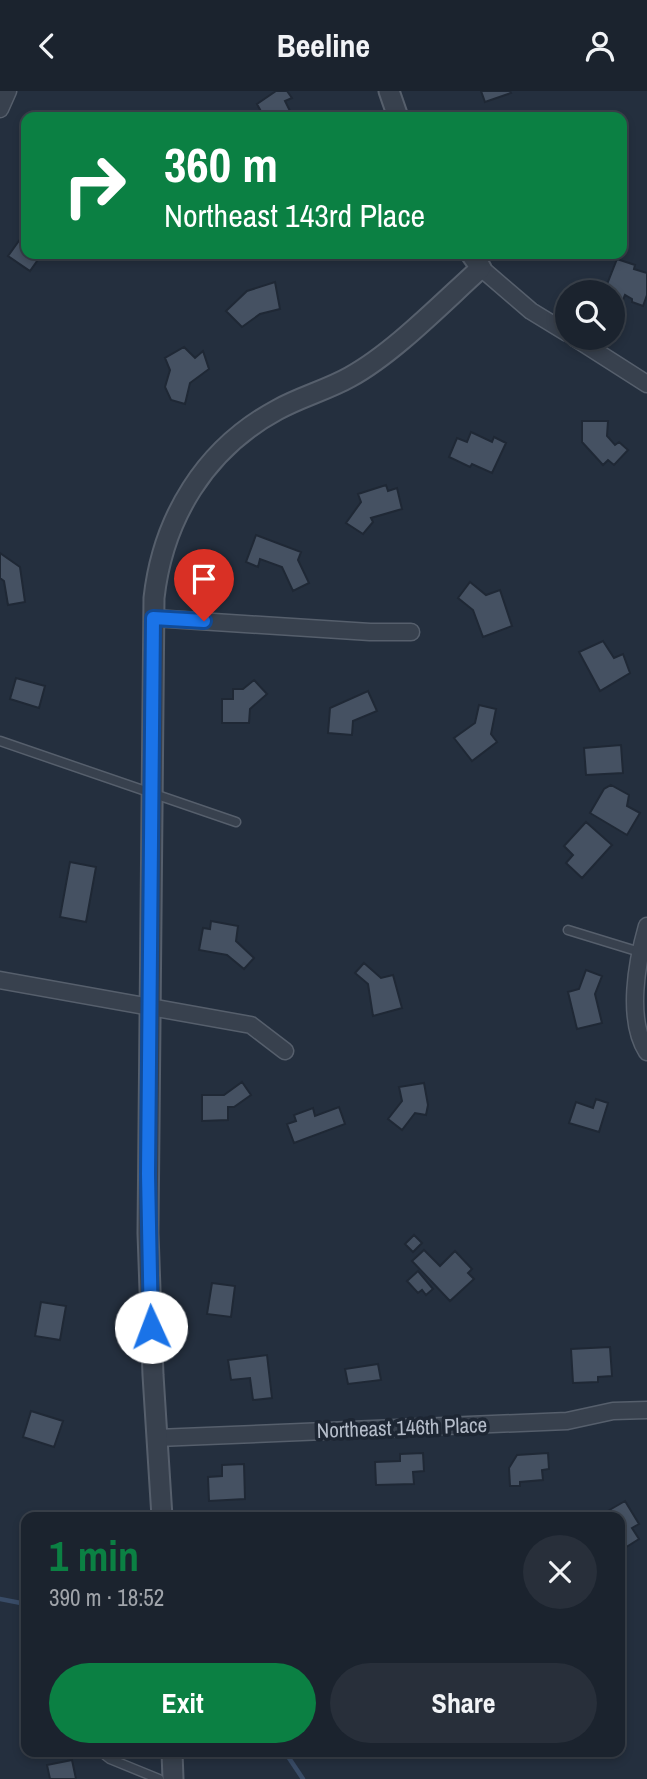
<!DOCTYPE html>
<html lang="en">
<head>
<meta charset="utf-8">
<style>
  body { margin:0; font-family:"Archivo Narrow",sans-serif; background:#282f3a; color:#f1f3f6; height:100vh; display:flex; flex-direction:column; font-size:26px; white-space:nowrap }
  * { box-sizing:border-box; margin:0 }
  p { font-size:23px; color:#a0a4aa }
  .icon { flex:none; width:38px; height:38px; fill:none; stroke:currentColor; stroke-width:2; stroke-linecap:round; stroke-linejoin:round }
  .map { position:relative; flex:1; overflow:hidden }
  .sheet { position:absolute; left:21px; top:1421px; width:604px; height:245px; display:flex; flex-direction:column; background:#1b232e; border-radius:14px; box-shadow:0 4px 10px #0003,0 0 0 2px #39404a }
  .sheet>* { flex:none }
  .guide { position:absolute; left:21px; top:21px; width:606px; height:147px; border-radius:14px; box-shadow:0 4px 10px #0003,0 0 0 2px #39404a; background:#0b8043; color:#fff; overflow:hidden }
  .buttons { position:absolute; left:555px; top:189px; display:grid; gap:14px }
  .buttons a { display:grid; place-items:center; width:70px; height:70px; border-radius:50%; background:#1b232e; box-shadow:0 4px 10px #0003,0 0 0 2px #39404a; font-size:35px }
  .pin { position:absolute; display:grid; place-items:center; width:60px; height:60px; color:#fff; margin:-72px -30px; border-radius:50% 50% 50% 0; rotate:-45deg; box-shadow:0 0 7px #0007 }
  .pin .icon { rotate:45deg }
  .me { position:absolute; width:77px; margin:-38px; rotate:358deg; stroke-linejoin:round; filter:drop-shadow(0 0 5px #0008) }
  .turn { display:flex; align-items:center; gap:24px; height:147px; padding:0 28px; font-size:32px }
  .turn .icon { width:91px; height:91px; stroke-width:2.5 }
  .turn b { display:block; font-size:49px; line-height:60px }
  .round { display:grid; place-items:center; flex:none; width:74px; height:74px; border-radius:37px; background:#282f3a }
  .summary { display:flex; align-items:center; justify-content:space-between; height:119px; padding:0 28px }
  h1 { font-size:42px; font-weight:700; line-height:52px; color:#0b8043 }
  .action { display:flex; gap:14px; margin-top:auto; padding:14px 28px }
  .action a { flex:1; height:80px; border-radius:42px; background:#0b8043; color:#fff; font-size:28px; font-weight:700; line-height:80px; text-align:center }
  .action a+a { background:#282f3a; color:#f1f3f6 }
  header { display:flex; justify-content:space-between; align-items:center; height:91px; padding:0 28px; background:#1b232e; font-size:32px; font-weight:700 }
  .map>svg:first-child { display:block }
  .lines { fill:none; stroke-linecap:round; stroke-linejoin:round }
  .stream { stroke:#394c67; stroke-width:4.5 }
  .building { fill:#455162; stroke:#1f2835; stroke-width:2 }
  .service-casing { stroke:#565f6c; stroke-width:11 }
  .minor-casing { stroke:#565f6c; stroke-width:19 }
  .tertiary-casing { stroke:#565f6c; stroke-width:23 }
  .service { stroke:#38414e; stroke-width:8 }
  .minor { stroke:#38414e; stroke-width:16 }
  .tertiary { stroke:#38414e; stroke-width:19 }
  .route-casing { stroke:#114b97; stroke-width:18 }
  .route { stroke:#1a73e8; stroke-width:12 }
  .labels { text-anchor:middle; stroke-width:7; stroke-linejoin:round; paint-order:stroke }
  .street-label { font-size:21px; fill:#b4bcc9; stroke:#1d2633 }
</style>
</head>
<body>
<header><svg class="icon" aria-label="back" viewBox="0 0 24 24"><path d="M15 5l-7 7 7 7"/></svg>Beeline<svg class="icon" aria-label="person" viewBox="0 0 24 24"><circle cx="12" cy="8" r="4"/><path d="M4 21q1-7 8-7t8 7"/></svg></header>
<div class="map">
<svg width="647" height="1688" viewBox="0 0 647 1688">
  <rect width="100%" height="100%" fill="#242f3e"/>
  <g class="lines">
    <path class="stream" d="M 0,1508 L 26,1513
      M 285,1661 L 303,1688"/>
  </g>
  <path class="building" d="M 276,0 L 287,0 L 292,7 L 285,10 L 293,26 L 264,26 L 257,13 Z
    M 481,0 L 510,0 L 511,2 L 485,11 Z
    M 26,140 L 26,163 L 42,163 L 30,180 L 8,165 Z
    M 617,168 L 635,174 L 634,178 L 647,182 L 647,204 L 643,215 L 632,211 L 632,208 L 625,204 L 620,216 L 612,213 L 612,201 L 604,201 Z
    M 275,191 L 280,218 L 260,223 L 242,236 L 226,220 L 247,200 Z
    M 184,256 L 195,267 L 203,260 L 209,278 L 190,292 L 185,313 L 171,309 L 165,296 L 170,279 L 165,267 Z
    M 582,330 L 608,330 L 607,345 L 615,354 L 619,351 L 628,359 L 614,374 L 608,369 L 603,374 L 582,351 Z
    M 471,341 L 492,351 L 494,346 L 506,352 L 492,382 L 472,373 L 470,376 L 449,366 L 457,347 L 467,351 Z
    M 386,394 L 388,400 L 397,397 L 402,418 L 371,427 L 373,431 L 363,443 L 346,432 L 361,411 L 358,403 Z
    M 256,444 L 301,461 L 298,469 L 309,492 L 293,500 L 282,476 L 260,468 L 258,476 L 246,471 Z
    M 0,462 L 20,476 L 25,511 L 8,514 L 4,490 L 0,487 Z
    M 470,491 L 486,504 L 500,499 L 512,535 L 483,546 L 473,519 L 458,507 Z
    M 603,550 L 614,567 L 623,563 L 630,582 L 600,600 L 579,561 Z
    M 16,587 L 45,595 L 39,617 L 10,608 Z
    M 254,589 L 267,603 L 250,618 L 249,632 L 222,632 L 222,608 L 233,608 L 233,598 L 243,598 Z
    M 368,600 L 377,620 L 353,630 L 352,644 L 328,642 L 330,617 Z
    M 479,614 L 496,618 L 491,643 L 497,651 L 472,670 L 454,647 L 475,632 Z
    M 621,654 L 623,682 L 586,684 L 584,657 Z
    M 611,694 L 629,704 L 627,715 L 640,722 L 627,744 L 590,722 L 604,698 Z
    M 586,731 L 612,754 L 582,787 L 566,772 L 573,764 L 564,755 Z
    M 70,771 L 96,776 L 86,831 L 60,826 Z
    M 211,830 L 238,835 L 236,850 L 254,867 L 244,878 L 227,864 L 199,859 L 203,837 L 210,838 Z
    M 364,872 L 381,887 L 393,884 L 402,917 L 373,925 L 368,893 L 355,882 Z
    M 586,879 L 602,885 L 595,903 L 602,932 L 577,938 L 568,901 L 579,898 Z
    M 242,991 L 251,1004 L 234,1016 L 228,1016 L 228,1029 L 202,1030 L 202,1004 L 224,1004 Z
    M 424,992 L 428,1014 L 426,1024 L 415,1022 L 402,1039 L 388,1028 L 402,1010 L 399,996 Z
    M 596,1008 L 608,1012 L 599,1041 L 569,1032 L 576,1011 L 593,1017 Z
    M 339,1016 L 345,1033 L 294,1052 L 287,1033 L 296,1030 L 294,1024 L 313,1017 L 315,1025 Z
    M 414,1144 L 422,1152 L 413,1161 L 405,1153 Z
    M 424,1159 L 440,1175 L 455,1160 L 472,1178 L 468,1182 L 474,1188 L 450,1210 L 412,1170 Z
    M 418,1180 L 433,1198 L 426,1204 L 422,1199 L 418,1202 L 407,1190 Z
    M 212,1192 L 235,1195 L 231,1226 L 207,1223 Z
    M 41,1211 L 66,1215 L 60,1249 L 35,1245 Z
    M 610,1256 L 612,1285 L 598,1286 L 598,1291 L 573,1292 L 571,1258 Z
    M 267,1264 L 272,1307 L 253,1309 L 250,1287 L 231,1289 L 228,1269 Z
    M 378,1273 L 381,1289 L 348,1293 L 345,1278 Z
    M 31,1320 L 63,1330 L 54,1356 L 23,1346 Z
    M 423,1362 L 424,1380 L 413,1381 L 414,1393 L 376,1394 L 375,1371 L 400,1370 L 400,1363 Z
    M 548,1362 L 549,1378 L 542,1379 L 543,1389 L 520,1391 L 520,1395 L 510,1395 L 509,1377 L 517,1364 Z
    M 244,1373 L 245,1408 L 209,1410 L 208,1386 L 222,1385 L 222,1374 Z
    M 625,1410 L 639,1433 L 632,1437 L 639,1448 L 620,1460 L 620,1426 L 609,1426 L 606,1421 Z
    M 72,1669 L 76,1688 L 50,1688 L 47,1674 Z"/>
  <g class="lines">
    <g class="service-casing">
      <path id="service" d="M 0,650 L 236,731
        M 568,839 L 643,862
        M 101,1661 L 110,1668 L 159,1688"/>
    </g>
    <g class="minor-casing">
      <path id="minor" d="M 0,18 L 8,0
        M 481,177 L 531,220 L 567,242
        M 575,247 L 647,293
        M 153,527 L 370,541 L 411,541
        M 647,835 C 637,870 626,928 647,961
        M 0,889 L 251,934 L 285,960
        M 157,1347 L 567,1330 L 613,1320 L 647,1319"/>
    </g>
    <g class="tertiary-casing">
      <path id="tertiary" d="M 389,0 L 398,26
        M 162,1426 L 153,1284 L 148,1142 L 154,507 C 163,427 205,358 277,319 C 300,306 327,299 350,286 C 394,262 443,211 481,177 L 471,163
        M 172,1661 L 173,1688"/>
    </g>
    <use href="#service" class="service"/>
    <use href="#minor" class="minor"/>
    <use href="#tertiary" class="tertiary"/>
  </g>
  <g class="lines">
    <g class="route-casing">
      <path id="route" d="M 151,1236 L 148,1083 L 153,527 L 204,530"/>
    </g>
    <use href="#route" class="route"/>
  </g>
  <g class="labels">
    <g class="street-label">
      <text transform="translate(402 1337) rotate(-2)" y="7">Northeast 146th Place</text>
    </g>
  </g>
</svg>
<div class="buttons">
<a><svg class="icon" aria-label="search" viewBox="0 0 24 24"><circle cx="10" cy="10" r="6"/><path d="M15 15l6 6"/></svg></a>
</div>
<div class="pin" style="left:204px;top:530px;background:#d93025"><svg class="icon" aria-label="arrive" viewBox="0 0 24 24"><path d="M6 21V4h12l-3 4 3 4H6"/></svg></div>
<svg class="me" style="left:151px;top:1236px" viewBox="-20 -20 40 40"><circle r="19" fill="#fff"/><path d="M0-13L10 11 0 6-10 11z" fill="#1a73e8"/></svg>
<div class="guide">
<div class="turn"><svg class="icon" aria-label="right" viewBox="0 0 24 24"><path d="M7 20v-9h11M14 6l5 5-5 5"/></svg><div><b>360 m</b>Northeast 143rd Place</div></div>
</div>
<section class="sheet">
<div class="summary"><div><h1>1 min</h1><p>390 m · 18:52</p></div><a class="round"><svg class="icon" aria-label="close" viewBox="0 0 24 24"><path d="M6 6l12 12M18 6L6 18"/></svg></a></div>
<div class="action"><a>Exit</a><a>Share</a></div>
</section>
</div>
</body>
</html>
